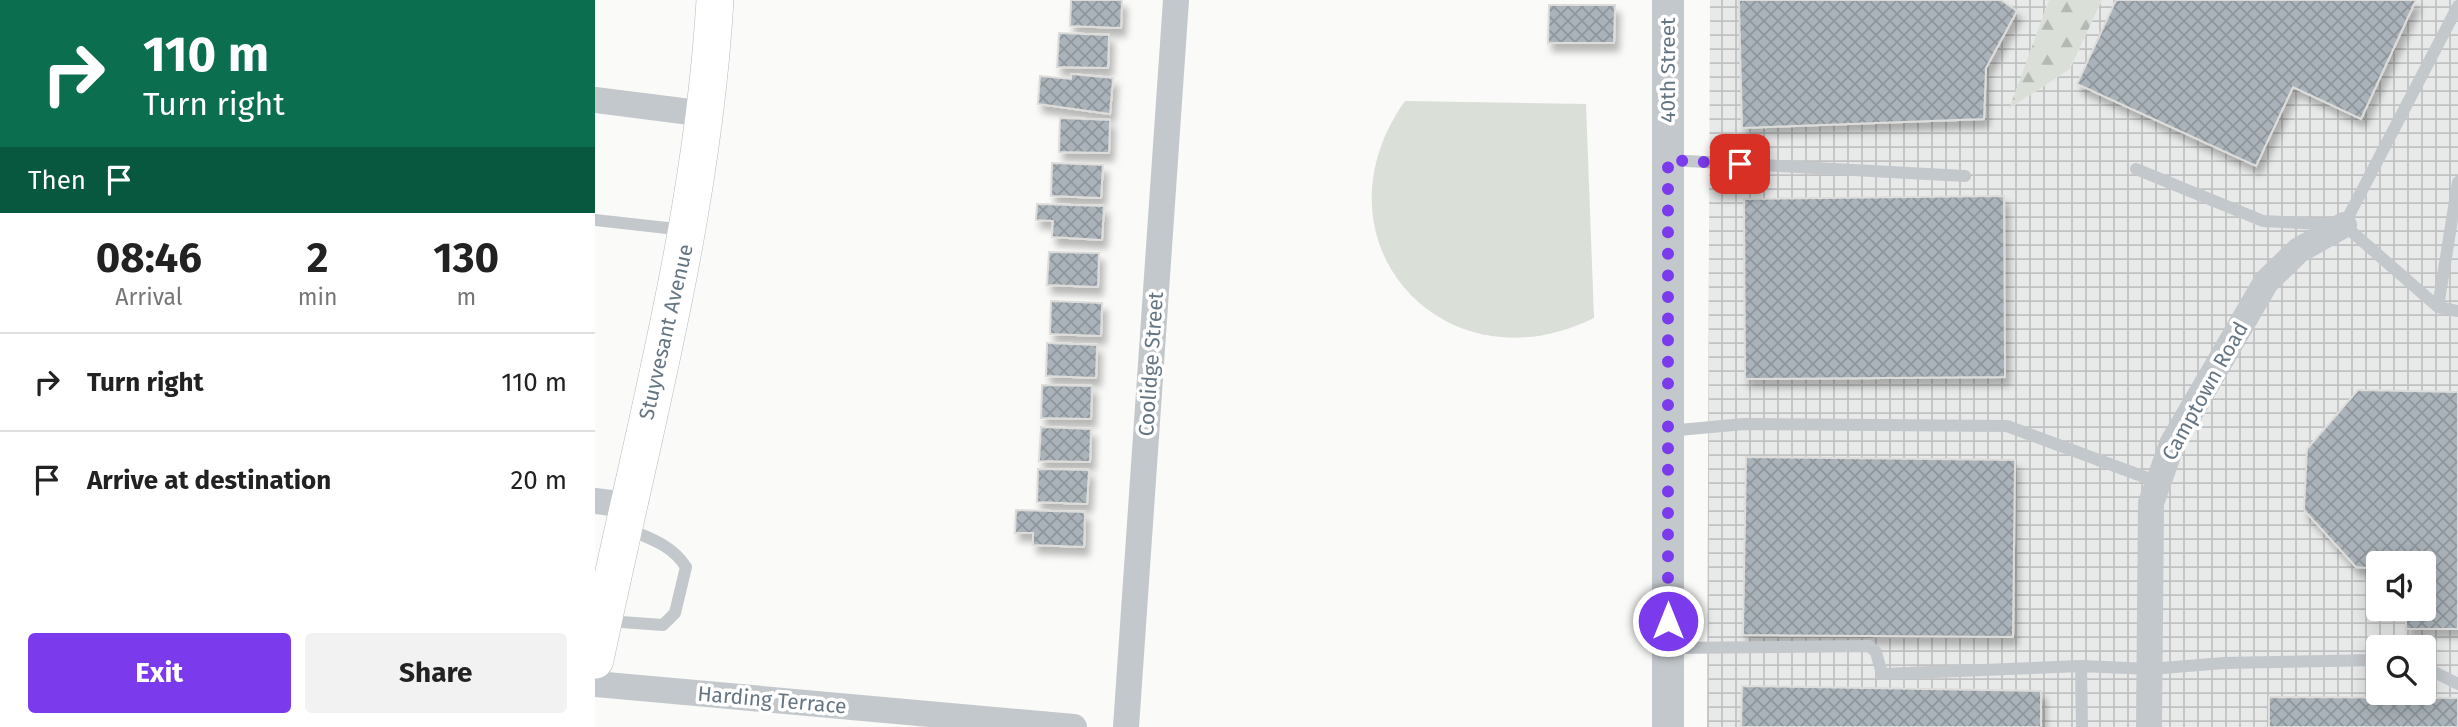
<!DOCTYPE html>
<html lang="en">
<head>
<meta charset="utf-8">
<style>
  body { margin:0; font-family:"Fira Sans",sans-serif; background:#f2f2f2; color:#222; height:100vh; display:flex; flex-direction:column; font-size:26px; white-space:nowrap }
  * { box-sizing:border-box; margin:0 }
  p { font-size:23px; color:#767676 }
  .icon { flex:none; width:38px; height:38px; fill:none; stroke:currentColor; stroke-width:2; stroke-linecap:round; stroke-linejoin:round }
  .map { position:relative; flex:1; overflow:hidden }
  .details { display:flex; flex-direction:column; background:#fff; width:595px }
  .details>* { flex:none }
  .hud { background:#0b6e4f; color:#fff; overflow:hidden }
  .tools { position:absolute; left:1771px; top:551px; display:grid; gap:14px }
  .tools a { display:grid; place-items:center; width:70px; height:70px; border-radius:7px; background:#fff; box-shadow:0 4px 18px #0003; font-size:35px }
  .pin { position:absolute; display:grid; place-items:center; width:60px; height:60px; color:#fff; margin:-30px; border-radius:14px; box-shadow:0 4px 10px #0006 }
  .me { position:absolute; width:77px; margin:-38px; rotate:0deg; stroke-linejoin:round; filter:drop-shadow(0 0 5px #0008) }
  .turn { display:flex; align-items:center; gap:24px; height:147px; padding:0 28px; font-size:32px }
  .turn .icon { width:91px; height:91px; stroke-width:2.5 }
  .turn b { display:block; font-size:49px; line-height:60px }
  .then { display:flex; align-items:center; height:66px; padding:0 28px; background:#0003; gap:14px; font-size:26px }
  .eta { display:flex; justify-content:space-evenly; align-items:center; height:119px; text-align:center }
  .eta b { font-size:42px; font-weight:700; line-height:49px }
  .action { display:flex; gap:14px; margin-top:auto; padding:14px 28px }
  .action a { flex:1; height:80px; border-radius:7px; background:#7c3aed; color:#fff; font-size:28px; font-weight:700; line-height:80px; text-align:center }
  .action a+a { background:#f2f2f2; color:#222 }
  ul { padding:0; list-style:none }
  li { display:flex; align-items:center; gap:21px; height:98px; padding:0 28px; border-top:2px solid #e0e0e0 }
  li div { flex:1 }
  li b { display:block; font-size:26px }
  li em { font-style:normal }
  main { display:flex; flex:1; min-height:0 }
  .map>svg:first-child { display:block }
  .industrial { fill:url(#industrial-grid); fill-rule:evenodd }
  .forest { fill:url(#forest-firs) }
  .pitch { fill:#dadfd7 }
  .building { fill:url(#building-cross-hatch); stroke:#dcdcda; stroke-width:2; filter:url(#shadow) }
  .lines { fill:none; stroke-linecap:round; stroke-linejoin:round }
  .secondary-casing { stroke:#b3babf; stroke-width:38 }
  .service { stroke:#c3c8cc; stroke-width:12 }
  .minor { stroke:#c3c8cc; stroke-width:26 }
  .tertiary { stroke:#c3c8cc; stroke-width:32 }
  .secondary { stroke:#fff; stroke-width:37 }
  .route { stroke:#7c3aed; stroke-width:12; stroke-dasharray:0 21.6 }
  .labels { text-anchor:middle; stroke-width:7; stroke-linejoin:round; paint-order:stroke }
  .street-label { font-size:21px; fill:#657683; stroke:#fff }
</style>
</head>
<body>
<main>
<section class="details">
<div class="hud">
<div class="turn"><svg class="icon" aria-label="right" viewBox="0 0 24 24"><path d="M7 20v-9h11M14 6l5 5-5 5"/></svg><div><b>110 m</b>Turn right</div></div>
<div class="then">Then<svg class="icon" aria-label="arrive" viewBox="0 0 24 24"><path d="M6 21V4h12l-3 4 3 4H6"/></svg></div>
</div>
<div class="eta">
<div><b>08:46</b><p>Arrival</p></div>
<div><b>2</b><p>min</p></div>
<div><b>130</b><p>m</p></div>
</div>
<ul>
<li><svg class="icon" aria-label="right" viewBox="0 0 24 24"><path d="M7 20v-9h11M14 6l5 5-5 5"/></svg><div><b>Turn right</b></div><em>110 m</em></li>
<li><svg class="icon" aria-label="arrive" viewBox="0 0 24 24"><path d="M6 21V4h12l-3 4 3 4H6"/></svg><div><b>Arrive at destination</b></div><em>20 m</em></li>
</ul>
<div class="action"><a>Exit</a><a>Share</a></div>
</section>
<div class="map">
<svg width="1863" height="727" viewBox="0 0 1863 727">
  <defs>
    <pattern id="industrial-grid" width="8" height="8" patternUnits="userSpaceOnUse" patternTransform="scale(1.75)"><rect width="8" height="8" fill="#e8e9e9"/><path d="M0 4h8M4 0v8" fill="none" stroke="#c0c1c2"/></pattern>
    <pattern id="forest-firs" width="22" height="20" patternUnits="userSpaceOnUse" patternTransform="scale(1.75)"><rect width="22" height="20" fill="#dadfd7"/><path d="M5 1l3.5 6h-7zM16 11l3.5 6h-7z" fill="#b4b9b4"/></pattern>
    <pattern id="building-cross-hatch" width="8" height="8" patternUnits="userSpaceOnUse" patternTransform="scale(1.75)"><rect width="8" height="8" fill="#aab3b9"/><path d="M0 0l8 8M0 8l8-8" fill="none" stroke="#8e969c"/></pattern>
    <filter id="shadow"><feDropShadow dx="4.5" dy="8" stdDeviation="3.5" flood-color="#0004"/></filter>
  </defs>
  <rect width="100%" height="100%" fill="#fafaf8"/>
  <path class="industrial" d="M 1115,0 L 1454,0 L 1415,108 L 1475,69 L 1507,0 L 1863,0 L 1863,727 L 1112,727 ZM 1783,564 L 1829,564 L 1829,609 L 1783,609 ZM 1783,648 L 1829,648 L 1829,693 L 1783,693 Z"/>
  <path class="forest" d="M 1454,0 L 1507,0 L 1475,69 L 1414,109 Z"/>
  <path class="pitch" d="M 810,101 L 991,104 L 999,318 C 847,393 712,239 810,101 Z"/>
  <path class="building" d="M 476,0 L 527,0 L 526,28 L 475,26 Z
    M 1144,0 L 1406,0 L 1422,11 L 1391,68 L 1389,119 L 1147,128 Z
    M 1521,0 L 1821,0 L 1766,119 L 1698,87 L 1661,166 L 1482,84 Z
    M 954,5 L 1020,5 L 1019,43 L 953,43 Z
    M 464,33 L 514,35 L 513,68 L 462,67 Z
    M 476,74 L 518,78 L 515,114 L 443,104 L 445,76 L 476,79 Z
    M 465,118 L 515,120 L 514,153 L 464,152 Z
    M 457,163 L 508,165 L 506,198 L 456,196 Z
    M 1409,196 L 1410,377 L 1150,379 L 1149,199 Z
    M 442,204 L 509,206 L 507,240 L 457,237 L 458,221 L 441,220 Z
    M 454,252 L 504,253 L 503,287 L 452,285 Z
    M 456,301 L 507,303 L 506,336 L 455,334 Z
    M 452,343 L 502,345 L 501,378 L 451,376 Z
    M 447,385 L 497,386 L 496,419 L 446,418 Z
    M 1763,390 L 1863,392 L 1863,629 L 1811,629 L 1811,609 L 1829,609 L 1829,564 L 1783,564 L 1783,569 L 1761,567 L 1709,510 L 1712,449 Z
    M 446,427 L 496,429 L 495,462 L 444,461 Z
    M 1151,457 L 1420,460 L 1418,637 L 1148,635 Z
    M 443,469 L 494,470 L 492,504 L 442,502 Z
    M 421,510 L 490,512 L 489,547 L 438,545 L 438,533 L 420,533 Z
    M 1147,686 L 1446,691 L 1446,727 L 1146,727 Z
    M 1674,697 L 1863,698 L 1863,727 L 1674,727 Z"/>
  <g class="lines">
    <g class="secondary-casing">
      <path id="secondary" d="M 0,660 C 45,441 107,224 120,0"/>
    </g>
    <path class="service" d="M 1073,160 L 1370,176
      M 1541,169 L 1668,221 L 1749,225 L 1843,307 L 1863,311
      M 0,220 L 90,230
      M 1749,225 L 1863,6
      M 1843,307 L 1863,182
      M 1073,431 L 1149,424 L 1412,426 L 1563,482
      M 12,621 L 68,625 L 80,613 L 91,567 C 77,545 56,539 33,529
      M 1073,648 L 1274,646 L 1281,652 L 1287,674 L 1486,666 L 1555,669 L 1629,663 L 1783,660
      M 1486,666 L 1487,727
      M 1829,667 L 1863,684"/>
    <path class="minor" d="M 0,100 L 111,114
      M 0,501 L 32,505
      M 0,684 L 479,727
      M 531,727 L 581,0
      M 1554,727 L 1556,503 L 1577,444 L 1671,282 L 1704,250 L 1749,225"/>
    <path class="tertiary" d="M 1073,727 L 1073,0"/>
    <use href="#secondary" class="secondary"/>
  </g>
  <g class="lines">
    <path class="route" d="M 1073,621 L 1073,160 L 1145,164"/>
  </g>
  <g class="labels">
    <g class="street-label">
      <text transform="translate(1073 70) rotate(-90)" y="7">40th Street</text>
      <text transform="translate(71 332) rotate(-77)" y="7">Stuyvesant Avenue</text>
      <text transform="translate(556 364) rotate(-86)" y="7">Coolidge Street</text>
      <text transform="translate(1610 391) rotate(-61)" y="7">Camptown Road</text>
      <text transform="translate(177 700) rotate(5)" y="7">Harding Terrace</text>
    </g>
  </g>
</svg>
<div class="tools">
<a><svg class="icon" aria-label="sound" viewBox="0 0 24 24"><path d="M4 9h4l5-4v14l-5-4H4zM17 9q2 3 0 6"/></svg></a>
<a><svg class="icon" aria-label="search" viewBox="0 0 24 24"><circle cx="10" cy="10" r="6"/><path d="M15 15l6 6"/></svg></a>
</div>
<div class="pin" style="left:1145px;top:164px;background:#d93025"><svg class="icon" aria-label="arrive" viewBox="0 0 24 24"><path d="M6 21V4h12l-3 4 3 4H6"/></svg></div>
<svg class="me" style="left:1073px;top:621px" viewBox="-20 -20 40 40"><circle r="17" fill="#7c3aed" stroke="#fff" stroke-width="3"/><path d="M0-11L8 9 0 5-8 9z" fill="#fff"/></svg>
</div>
</main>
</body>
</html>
